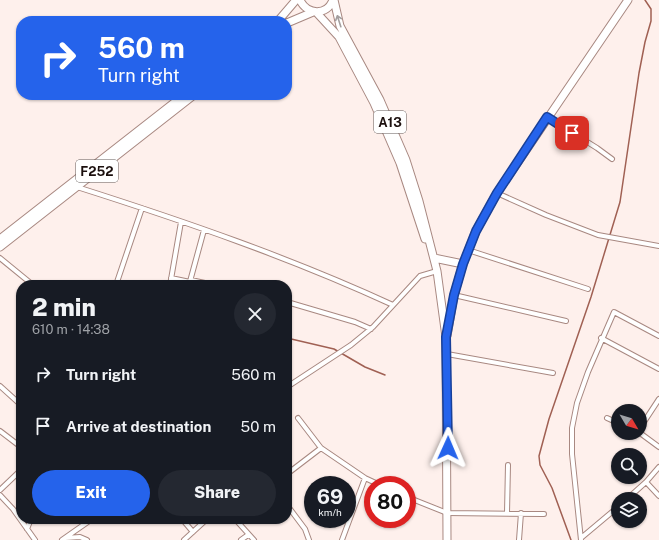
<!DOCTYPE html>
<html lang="en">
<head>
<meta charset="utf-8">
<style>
  body { margin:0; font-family:"Public Sans",sans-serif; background:#242831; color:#f1f3f6; height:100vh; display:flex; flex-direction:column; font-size:15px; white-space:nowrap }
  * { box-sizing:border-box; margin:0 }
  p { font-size:13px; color:#9ea1a6 }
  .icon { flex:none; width:22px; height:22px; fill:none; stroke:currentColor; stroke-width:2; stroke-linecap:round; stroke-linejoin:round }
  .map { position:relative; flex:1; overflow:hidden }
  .details { position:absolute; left:16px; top:280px; width:276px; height:244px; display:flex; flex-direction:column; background:#171b24; border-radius:16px; box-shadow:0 1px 3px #0004 }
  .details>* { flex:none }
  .hud { position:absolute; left:16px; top:16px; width:276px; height:84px; border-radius:16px; box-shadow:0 1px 3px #0004; background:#2563eb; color:#fff; overflow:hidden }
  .needle { width:26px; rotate:128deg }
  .buttons { position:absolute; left:611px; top:404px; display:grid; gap:8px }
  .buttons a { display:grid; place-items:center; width:36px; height:36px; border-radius:50%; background:#171b24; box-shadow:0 1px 3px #0004; font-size:20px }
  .speed { position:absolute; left:304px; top:476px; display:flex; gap:8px; font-size:20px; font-weight:700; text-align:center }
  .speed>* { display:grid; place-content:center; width:52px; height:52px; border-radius:50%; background:#171b24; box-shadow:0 1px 3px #0004; line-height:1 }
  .speed small { font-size:10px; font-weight:400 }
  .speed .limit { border:6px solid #d22; background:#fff; color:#111 }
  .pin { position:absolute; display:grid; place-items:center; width:34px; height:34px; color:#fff; margin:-17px; border-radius:8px; box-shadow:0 2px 6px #0006 }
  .me { position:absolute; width:44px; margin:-22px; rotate:1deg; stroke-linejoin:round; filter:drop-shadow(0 0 3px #0008) }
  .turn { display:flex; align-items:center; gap:14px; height:84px; padding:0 16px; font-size:18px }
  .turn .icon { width:52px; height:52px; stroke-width:2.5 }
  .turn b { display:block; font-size:28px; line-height:34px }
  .round { display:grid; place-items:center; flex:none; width:42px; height:42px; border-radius:21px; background:#242831 }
  .overview { display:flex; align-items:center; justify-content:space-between; height:68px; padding:0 16px }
  h1 { font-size:24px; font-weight:800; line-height:30px }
  .cta { display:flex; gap:8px; margin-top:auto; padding:8px 16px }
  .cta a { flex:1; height:46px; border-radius:24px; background:#2563eb; color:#fff; font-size:16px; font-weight:800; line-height:46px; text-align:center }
  .cta a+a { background:#242831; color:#f1f3f6 }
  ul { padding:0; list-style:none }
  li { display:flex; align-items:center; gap:12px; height:52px; padding:0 16px }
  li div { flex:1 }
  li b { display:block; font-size:15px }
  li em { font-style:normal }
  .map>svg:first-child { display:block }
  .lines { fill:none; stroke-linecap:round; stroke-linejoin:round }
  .stream { stroke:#a06053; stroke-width:1.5 }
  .minor-casing { stroke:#a88881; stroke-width:6 }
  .primary-casing { stroke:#a88881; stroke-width:9 }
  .trunk-casing { stroke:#a88881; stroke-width:9 }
  .minor { stroke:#fff; stroke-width:4 }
  .primary { stroke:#fff; stroke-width:7 }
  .trunk { stroke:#fff; stroke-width:7 }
  .oneway { stroke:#a49f9f }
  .route-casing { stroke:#184099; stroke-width:10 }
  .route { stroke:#2563eb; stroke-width:7 }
  .labels { text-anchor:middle; stroke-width:4; stroke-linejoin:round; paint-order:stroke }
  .shield { fill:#fff; stroke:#605856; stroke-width:1 }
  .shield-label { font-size:13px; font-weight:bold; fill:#1c100e }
</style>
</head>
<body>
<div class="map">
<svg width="659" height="540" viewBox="0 0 659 540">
  <rect width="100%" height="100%" fill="#fef0ec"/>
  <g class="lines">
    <path class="stream" d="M 287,338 L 334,349 L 365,367 L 385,375
      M 571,540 L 552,488 L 540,465 L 539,456 L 549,419 L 591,297 L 620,202 L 639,73 L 645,42 L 651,21 L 651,9 L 645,0"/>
    <g class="minor-casing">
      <path id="minor" d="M 547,117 L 597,148 L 612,159
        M 77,187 C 184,221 291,258 393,305
        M 497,193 L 546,215 L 598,235 L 659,246
        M 468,250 L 588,289
        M 0,258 L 33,285
        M 171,278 L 190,282
        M 191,280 L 214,285
        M 116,285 L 142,208
        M 170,285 L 181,222
        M 189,285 L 204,230
        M 454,295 L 566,321
        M 287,302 L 355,322 L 371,329
        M 601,338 L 659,369
        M 447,354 L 553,373
        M 0,386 L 21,405
        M 287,387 L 351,345 L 373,327 L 420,276 L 437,271
        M 298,418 L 321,448 L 365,478 L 380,485
        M 607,418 L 618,423
        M 640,428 L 659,399
        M 0,431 L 21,447
        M 640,433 L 659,447
        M 287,474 L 321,448
        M 646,482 L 659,496
        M 0,490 L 21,470
        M 0,495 L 13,509 L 35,540
        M 407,497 L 447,513 L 544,514
        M 627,499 L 646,482 L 659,467
        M 287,505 L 305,529 L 309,540
        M 507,513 L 508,465
        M 182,519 L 193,532
        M 235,519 L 254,540
        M 27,529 L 31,519
        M 65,538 L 80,537 L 87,540
        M 581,538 L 618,507
        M 62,540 L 92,519
        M 184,540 L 207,519
        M 241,540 L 248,535
        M 342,540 L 365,478
        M 519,540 L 521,513
        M 581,540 L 572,454 L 572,428 L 577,403 L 588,372 L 614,312 L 659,336"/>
    </g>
    <g class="primary-casing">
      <path id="primary" d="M 278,21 L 296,0
        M 287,23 L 313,12
        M 0,239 L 184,95
        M 0,247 L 194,95
        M 447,336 L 454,295 L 463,264 L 476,231 L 497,193 L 628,0"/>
    </g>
    <g class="trunk-casing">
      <path id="trunk" d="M 300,0 C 307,15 327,16 333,0
        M 334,0 L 340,26 L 380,100 L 406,160 L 419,201 L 437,271 L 446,337 L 447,540
        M 316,12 L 339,37 L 374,103 L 400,163 L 425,239
        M 434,258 L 463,264"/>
    </g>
    <use href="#minor" class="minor"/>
    <use href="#primary" class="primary"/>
    <use href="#trunk" class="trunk"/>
  </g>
  <defs><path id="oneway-shaft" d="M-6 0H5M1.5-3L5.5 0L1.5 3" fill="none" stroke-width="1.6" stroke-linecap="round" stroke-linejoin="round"/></defs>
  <use class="oneway" href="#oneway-shaft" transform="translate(339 21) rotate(-108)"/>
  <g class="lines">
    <g class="route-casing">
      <path id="route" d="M 448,448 L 446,337 L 454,295 L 463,264 L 476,231 L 497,193 L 547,117 L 572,133"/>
    </g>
    <use href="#route" class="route"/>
  </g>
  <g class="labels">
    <g class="shield">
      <rect x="374" y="111" width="32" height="22" rx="3"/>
      <rect x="76" y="160" width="42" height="22" rx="3"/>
    </g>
    <g class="shield-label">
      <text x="390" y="127">A13</text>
      <text x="97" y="176">F252</text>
    </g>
  </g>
</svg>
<div class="buttons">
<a><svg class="needle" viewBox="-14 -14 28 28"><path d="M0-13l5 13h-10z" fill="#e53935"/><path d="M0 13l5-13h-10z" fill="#9ea1a6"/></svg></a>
<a><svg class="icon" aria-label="search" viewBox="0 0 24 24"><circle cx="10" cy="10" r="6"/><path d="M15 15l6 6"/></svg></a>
<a><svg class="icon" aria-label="layers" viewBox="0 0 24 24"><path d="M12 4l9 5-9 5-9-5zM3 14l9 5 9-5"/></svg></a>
</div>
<div class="speed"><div>69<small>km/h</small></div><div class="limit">80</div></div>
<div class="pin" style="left:572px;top:133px;background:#d93025"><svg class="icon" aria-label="arrive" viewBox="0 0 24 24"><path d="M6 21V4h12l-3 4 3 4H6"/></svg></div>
<svg class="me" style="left:448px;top:448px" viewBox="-20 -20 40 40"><path d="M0-17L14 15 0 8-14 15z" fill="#2563eb" stroke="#fff" stroke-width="4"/></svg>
<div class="hud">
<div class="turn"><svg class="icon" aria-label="right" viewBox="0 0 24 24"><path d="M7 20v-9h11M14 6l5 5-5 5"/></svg><div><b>560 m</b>Turn right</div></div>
</div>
<section class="details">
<div class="overview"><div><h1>2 min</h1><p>610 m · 14:38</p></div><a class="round"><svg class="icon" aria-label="close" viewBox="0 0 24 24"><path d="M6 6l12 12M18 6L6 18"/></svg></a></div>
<ul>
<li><svg class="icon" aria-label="right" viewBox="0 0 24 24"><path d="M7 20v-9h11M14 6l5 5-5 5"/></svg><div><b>Turn right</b></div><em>560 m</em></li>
<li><svg class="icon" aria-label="arrive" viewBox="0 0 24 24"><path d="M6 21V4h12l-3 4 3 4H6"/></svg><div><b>Arrive at destination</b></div><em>50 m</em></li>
</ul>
<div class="cta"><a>Exit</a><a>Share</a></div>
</section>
</div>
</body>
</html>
